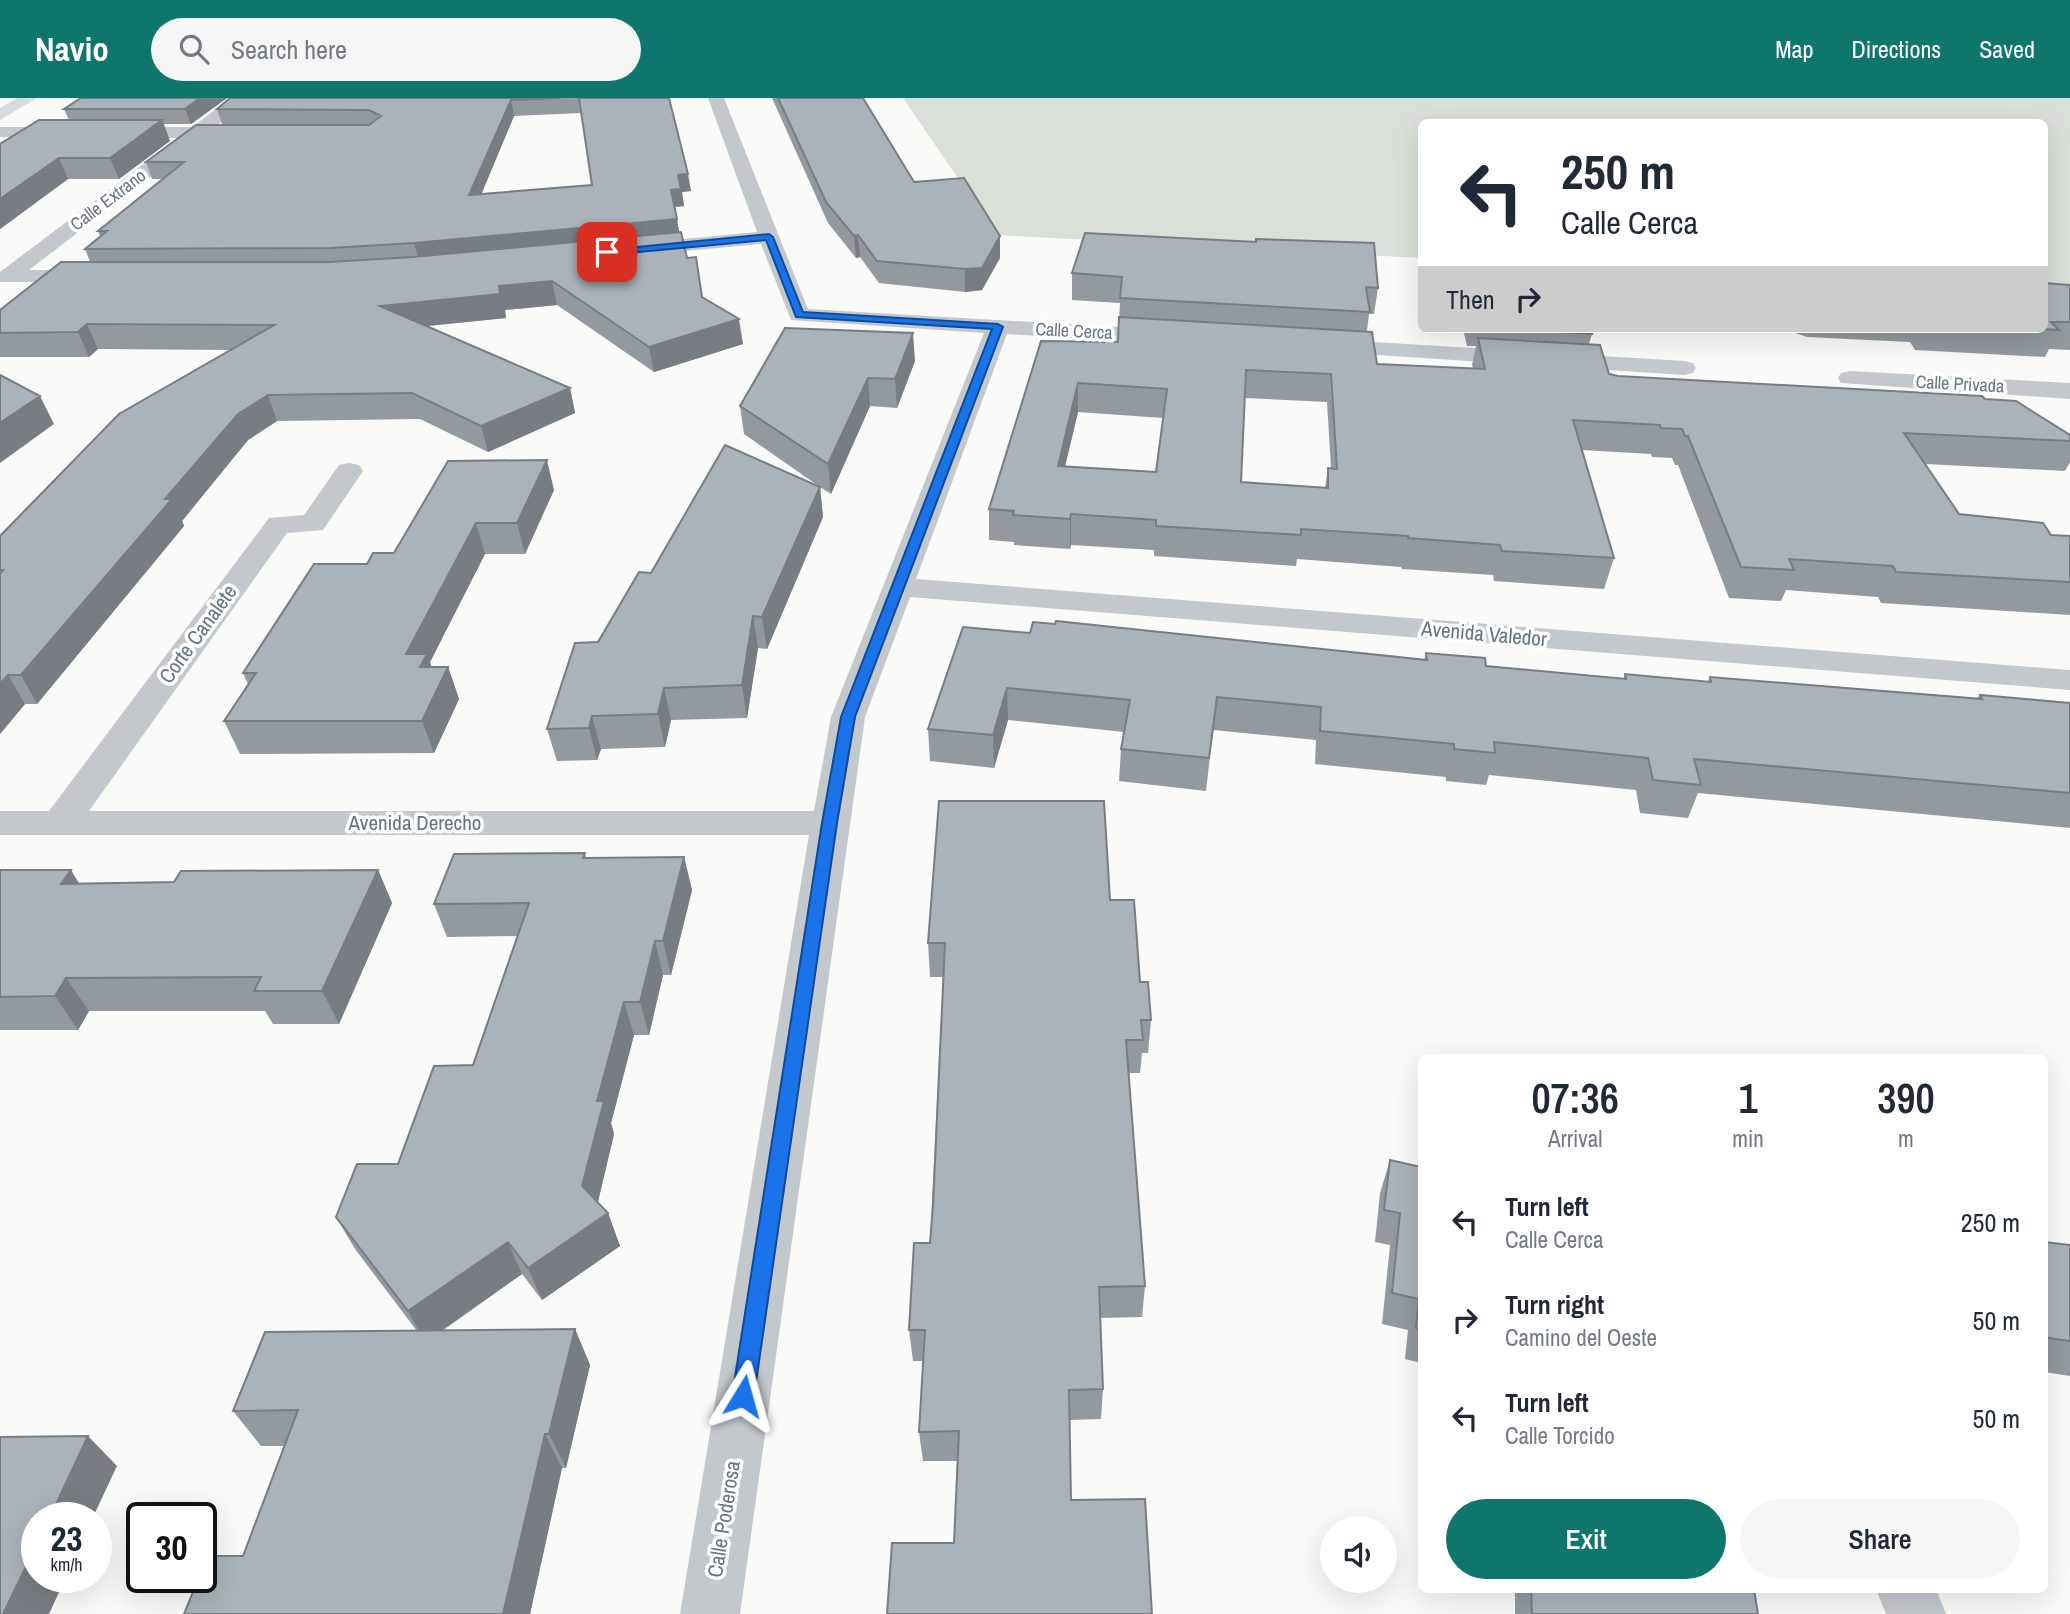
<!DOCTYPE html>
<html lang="en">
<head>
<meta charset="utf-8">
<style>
  body { margin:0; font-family:"Archivo Narrow",sans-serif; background:#f6f6f7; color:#1f2937; height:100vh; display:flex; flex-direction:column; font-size:26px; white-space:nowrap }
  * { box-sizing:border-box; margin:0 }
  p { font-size:23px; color:#747a83 }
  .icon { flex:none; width:38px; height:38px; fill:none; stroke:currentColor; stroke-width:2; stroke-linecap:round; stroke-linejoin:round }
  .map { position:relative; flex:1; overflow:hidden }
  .panel { position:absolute; left:1418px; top:956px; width:630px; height:539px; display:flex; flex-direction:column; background:#fff; border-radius:10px; box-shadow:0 7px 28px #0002 }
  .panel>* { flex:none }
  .banner { position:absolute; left:1418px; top:21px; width:630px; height:214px; border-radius:10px; box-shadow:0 7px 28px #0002; background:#fff; color:#1f2937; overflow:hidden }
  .tools { position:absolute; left:1320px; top:1418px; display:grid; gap:14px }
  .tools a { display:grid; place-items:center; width:77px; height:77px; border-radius:50%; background:#fff; box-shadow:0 7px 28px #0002; font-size:35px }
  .speed { position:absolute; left:21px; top:1404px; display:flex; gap:14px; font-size:35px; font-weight:700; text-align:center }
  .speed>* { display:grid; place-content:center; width:91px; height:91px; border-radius:50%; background:#fff; box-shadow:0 7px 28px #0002; line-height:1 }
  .speed small { font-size:18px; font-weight:400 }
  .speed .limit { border:4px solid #111; border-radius:10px; background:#fff; color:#111 }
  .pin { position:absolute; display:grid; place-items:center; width:60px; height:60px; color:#fff; margin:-30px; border-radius:14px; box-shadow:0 4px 10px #0006 }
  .me { position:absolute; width:77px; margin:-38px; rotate:8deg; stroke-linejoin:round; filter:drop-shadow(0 0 5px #0008) }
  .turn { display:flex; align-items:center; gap:24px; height:147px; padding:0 28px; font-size:32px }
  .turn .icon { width:91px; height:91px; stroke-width:2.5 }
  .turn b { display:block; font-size:49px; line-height:60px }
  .then { display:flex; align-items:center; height:66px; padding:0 28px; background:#0003; gap:14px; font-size:26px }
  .eta { display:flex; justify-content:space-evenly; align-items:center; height:119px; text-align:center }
  .eta b { font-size:42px; font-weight:600; line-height:49px }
  .primary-button { display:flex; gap:14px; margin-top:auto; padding:14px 28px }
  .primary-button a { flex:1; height:80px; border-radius:42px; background:#0f766e; color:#fff; font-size:28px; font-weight:600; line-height:80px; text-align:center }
  .primary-button a+a { background:#f6f6f7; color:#1f2937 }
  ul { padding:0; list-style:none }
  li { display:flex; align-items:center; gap:21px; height:98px; padding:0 28px }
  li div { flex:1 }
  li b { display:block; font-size:26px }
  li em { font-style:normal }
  header { display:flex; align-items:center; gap:42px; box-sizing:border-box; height:98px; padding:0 35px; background:#0f766e; color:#fff }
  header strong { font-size:33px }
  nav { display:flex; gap:38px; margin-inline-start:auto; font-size:24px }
  .search { width:490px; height:63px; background:#f6f6f7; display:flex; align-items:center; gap:18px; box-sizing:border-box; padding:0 24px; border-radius:38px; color:#747a83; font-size:26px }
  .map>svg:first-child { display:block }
  .green { fill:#dadfd7 }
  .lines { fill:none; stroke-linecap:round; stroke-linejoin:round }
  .minor { fill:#c3c8cc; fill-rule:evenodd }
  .major { fill:#d6dbdf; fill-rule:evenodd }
  .wall { fill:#929a9f; fill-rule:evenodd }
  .shaded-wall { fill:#777d82 }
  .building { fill:#aab3b9; stroke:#777d82; stroke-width:2; fill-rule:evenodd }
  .route { fill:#1a73e8; stroke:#114b97; stroke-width:2 }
  .labels { text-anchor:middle; stroke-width:7; stroke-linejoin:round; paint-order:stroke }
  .far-street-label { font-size:18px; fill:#657683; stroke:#fff }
  .street-label { font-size:21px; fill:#657683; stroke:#fff }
</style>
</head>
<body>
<header>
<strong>Navio</strong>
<div class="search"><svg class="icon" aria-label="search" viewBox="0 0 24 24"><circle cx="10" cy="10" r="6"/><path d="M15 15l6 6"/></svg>Search here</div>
<nav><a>Map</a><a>Directions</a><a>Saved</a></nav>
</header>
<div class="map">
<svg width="2070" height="1516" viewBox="0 0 2070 1516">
  <rect width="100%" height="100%" fill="#fafaf8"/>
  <path class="green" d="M 903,0 L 2070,0 L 2070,195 L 2044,194 L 2044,24 L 1421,24 L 1421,160 L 997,137 Z"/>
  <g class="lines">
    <path class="minor" d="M 231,0 L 250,0 L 214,30 L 242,31 L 245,35 L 242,39 L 201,40 L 29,172 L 92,172 L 100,174 L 103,179 L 100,184 L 0,184 L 0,174 L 178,40 L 0,39 L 0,29 L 192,29 Z
      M 708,0 L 724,0 L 808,211 L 1169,232 L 1177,234 L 1181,239 L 1177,244 L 1169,246 L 1007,236 L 916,481 L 2070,572 L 2070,592 L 910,499 L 865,619 L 740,1516 L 680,1516 L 809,737 L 0,737 L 0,713 L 49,713 L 269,420 L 304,417 L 339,367 L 349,365 L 359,367 L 363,373 L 323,432 L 287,435 L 89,713 L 814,713 L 831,619 L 984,235 L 791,222 L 761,146 L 631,158 L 623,157 L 620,152 L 623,147 L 631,146 L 757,134 Z
      M 1324,241 L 1684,263 L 1693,265 L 1696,270 L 1693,275 L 1684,277 L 1316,253 L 1312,248 L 1316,243 Z
      M 1850,273 L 2070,285 L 2070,301 L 1841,285 L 1838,280 L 1841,275 Z
      M 1876,1491 L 1936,1491 L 1946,1516 L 1886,1516 Z"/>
    <path class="major" d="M 17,0 L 37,0 L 0,22 L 0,10 Z"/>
  </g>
  <path class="wall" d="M 81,0 L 227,0 L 191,26 L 164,26 L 170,43 L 119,81 L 68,81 L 0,131 L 0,46 L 69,22 L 64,11 Z
    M 230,0 L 669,0 L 691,93 L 682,94 L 684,108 L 675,109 L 679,134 L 687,160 L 702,199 L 743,246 L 654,274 L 557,207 L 505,212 L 506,220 L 427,228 L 570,290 L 575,315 L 488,354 L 420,321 L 277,323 L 248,342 L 182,423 L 184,428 L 37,606 L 25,606 L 0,636 L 0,438 L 231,252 L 98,251 L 89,259 L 0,259 L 0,212 L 90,164 L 85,151 L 100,138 L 98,133 L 163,81 L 152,81 L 146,64 L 222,26 L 217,11 ZM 581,15 L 592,87 L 481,96 L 514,18 Z
    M 772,0 L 863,0 L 914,84 L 1000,138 L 1000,160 L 982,192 L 965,194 L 879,185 L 860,159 L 856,160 L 828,125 Z
    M 1072,175 L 1378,190 L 1374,216 L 1369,216 L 1367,233 L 1377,266 L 1473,270 L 1472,267 L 1476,248 L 1467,248 L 1463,231 L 1590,231 L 1592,236 L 1589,246 L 1609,276 L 1618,278 L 1985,301 L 2070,337 L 2070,364 L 2065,373 L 1925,366 L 1959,416 L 2051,437 L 2070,438 L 2070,517 L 1881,505 L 1878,499 L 1786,492 L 1781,503 L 1729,500 L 1678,367 L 1675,367 L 1672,360 L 1652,359 L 1651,356 L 1582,352 L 1614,460 L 1604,491 L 1494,483 L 1493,477 L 1402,471 L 1401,469 L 1297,461 L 1296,468 L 1154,458 L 1154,452 L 1071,447 L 1070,451 L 1014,447 L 1014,444 L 989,442 L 989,411 L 1041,243 L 1118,244 L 1120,205 L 1072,202 ZM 1245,300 L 1327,304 L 1331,370 L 1328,370 L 1325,390 L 1241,384 ZM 1078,314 L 1163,320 L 1156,374 L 1065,368 Z
    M 2070,187 L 2070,252 L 2049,251 L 2045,259 L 1915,252 L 1910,244 L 1807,239 L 1784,231 L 2044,231 Z
    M 1673,231 L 1721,231 L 1720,234 Z
    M 915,263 L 897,310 L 870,308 L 831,396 L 820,389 L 823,419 L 767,551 L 758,550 L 747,620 L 671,622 L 665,649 L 601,651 L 597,662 L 557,663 L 547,631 L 598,544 L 651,475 L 820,389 L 744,336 L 740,308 Z
    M 554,392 L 525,456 L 485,456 L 430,564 L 431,569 L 448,569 L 459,601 L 434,655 L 240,656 L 224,623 L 248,586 L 243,575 L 367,466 Z
    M 1055,526 L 1424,562 L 1426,555 L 1486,568 L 1624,580 L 1625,576 L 1708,584 L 1710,579 L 1977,600 L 1980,597 L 2070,605 L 2070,730 L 1698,695 L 1688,720 L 1640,715 L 1636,692 L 1489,677 L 1486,687 L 1446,683 L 1446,679 L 1315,666 L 1316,642 L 1213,632 L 1206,693 L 1119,683 L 1121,651 L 1124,634 L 1008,622 L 994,670 L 930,663 L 928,631 L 1030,535 Z
    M 585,755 L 586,760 L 684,759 L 692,792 L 671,877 L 663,877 L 649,937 L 634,937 L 611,1025 L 614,1036 L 598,1104 L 608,1115 L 620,1148 L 542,1202 L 522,1176 L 442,1233 L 575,1231 L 590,1267 L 566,1370 L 562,1370 L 530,1516 L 184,1516 L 243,1458 L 284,1348 L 261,1348 L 233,1313 L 417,1233 L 355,1151 L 336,1119 L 398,1066 L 473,967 L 517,838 L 447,839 L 434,806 Z
    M 0,772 L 79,785 L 174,784 L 378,772 L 392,805 L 339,926 L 273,926 L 265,913 L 89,913 L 78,932 L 0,932 Z
    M 1110,802 L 1140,884 L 1151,922 L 1148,955 L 1142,955 L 1140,975 L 1128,975 L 1145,1188 L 1142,1219 L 1100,1220 L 1103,1291 L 1101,1321 L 1070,1322 L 954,1445 L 957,1363 L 923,1363 L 919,1334 L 923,1263 L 913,1263 L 909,1232 L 930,1145 L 943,879 L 930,879 L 928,845 Z
    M 1390,1062 L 1421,1069 L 1421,1265 L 1405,1261 L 1408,1232 L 1382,1226 L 1390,1147 L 1375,1144 L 1380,1095 Z
    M 2044,1144 L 2070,1147 L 2070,1278 L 2044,1274 Z
    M 1515,1491 L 1754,1491 L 1758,1516 L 1515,1516 Z"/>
  <path class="shaded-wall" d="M 200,0 L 227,0 L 191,26 L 185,11 Z
    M 511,2 L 514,18 L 474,114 L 469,97 Z
    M 162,22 L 170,43 L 119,81 L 110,60 Z
    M 59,60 L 68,81 L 0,131 L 0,101 Z
    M 688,76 L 691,93 L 682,94 L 684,108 L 673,109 L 671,92 L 678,77 Z
    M 677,121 L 680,139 L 419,163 L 414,145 Z
    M 858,137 L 860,159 L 856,160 L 854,138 Z
    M 1000,138 L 1000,160 L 982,192 L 965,194 L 965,171 Z
    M 552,183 L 557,207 L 505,212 L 506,220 L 387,232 L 380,208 L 499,188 Z
    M 739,221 L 743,246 L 654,274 L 649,249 Z
    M 87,226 L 98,251 L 89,259 L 78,234 Z
    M 913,235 L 915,263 L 897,310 L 895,281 Z
    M 868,280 L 870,308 L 831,396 L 828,366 Z
    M 1078,285 L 1078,314 L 1058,398 L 1058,368 Z
    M 570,290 L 575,315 L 488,354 L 481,328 Z
    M 268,297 L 277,323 L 248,342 L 182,423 L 184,428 L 37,606 L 21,577 L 165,401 L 238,316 Z
    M 40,298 L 54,326 L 0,365 L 0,325 Z
    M 547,362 L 554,392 L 525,456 L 517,425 Z
    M 820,389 L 823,419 L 767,551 L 762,519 Z
    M 1071,416 L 1071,447 L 1070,451 L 1070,421 Z
    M 476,425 L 485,456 L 430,564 L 438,588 L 406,556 Z
    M 753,518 L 758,550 L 747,620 L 742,587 Z
    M 448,569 L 459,601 L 434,655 L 422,623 Z
    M 8,577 L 25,606 L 0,636 L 0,586 Z
    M 664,590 L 671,622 L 665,649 L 658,616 Z
    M 1007,590 L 1008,622 L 994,670 L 993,637 Z
    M 592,618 L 601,651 L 597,662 L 589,630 Z
    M 684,759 L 692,792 L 671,877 L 663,843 Z
    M 71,772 L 91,805 L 61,786 Z
    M 378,772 L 392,805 L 339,926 L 322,893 Z
    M 655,843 L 663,877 L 649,937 L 640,904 Z
    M 66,880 L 89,913 L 78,932 L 55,898 Z
    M 624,904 L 634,937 L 611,1025 L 614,1036 L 594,1120 L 582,1088 L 597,1003 Z
    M 608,1115 L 620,1148 L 542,1202 L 528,1170 Z
    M 508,1144 L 522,1176 L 425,1244 L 408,1213 Z
    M 575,1231 L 590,1267 L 566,1370 L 549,1336 Z
    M 545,1336 L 562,1370 L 530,1516 L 503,1516 Z
    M 88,1338 L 117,1368 L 93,1419 L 50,1419 Z
    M 37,1446 L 37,1479 L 66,1479 L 49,1516 L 3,1516 Z"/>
  <path class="building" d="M 81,0 L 200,0 L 185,11 L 64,11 Z
    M 230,0 L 561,0 L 511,2 L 469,97 L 592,87 L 579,0 L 669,0 L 688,76 L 678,77 L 681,91 L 671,92 L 677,121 L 414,145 L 330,150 L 85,151 L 107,133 L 98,133 L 184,64 L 146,64 L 196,27 L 369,27 L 381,18 L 369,12 L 217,11 Z
    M 778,0 L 863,0 L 914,84 L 964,80 L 1000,138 L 982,170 L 965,171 L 877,163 L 858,137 L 854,138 L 826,104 Z
    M 39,22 L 162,22 L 110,60 L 59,60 L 0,101 L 0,46 Z
    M 681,134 L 687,160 L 696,159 L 702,199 L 739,221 L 649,249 L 552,183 L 499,188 L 500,196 L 380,208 L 570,290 L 481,328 L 412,295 L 268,297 L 238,316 L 165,401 L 172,401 L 21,577 L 8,577 L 0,586 L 0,476 L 3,472 L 0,472 L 0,438 L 119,316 L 274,227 L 87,226 L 78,234 L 0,235 L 0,212 L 61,164 L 329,164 L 413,159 Z
    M 1085,135 L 1256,144 L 1256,141 L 1374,145 L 1378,190 L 1366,189 L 1370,214 L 1120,200 L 1122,179 L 1072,175 Z
    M 2044,185 L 2070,187 L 2070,224 L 2051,224 L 2059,232 L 2044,231 Z
    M 1119,219 L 1372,234 L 1377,266 L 1485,271 L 1478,240 L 1600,247 L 1609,276 L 1618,278 L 1982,298 L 1985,301 L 2016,303 L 2070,337 L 2070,343 L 1904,335 L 1959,416 L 2043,425 L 2051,437 L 2070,438 L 2070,484 L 1896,474 L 1893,468 L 1789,461 L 1794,472 L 1741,469 L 1688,338 L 1685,338 L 1682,331 L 1661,330 L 1660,327 L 1573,322 L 1614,460 L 1502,453 L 1500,447 L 1408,440 L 1408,438 L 1301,431 L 1301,437 L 1156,428 L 1156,422 L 1071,416 L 1070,421 L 1013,417 L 1014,413 L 989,411 L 1041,243 L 1118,244 ZM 1246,272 L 1331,276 L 1337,371 L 1328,370 L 1328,390 L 1241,384 ZM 1078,285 L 1167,291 L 1156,374 L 1058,368 Z
    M 785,230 L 913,235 L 895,281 L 868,280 L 828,366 L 740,308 Z
    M 1510,231 L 1590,231 L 1592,236 Z
    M 0,277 L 40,298 L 0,325 Z
    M 725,347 L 820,389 L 762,519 L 753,518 L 742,587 L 664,590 L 658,616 L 592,618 L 589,630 L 547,631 L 575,545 L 598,544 L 639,474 L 651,475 Z
    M 547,362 L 517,425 L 476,425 L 406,556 L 427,556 L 420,569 L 448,569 L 422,623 L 224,623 L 256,575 L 243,575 L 314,466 L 367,466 L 373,455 L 394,455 L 448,363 Z
    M 1056,523 L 1427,562 L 1426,555 L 1485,560 L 1486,568 L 1626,581 L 1625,576 L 1711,584 L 1710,579 L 1982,601 L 1980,597 L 2070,605 L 2070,695 L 1694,661 L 1701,687 L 1653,682 L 1648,660 L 1494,644 L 1495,655 L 1454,651 L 1454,646 L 1320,633 L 1321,609 L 1217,599 L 1209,660 L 1121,651 L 1130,602 L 1007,590 L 993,637 L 928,631 L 963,529 L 1030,535 L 1033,524 L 1055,526 Z
    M 939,703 L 1104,703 L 1110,802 L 1134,802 L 1140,884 L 1148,884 L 1151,922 L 1141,922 L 1143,942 L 1126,942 L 1145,1188 L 1099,1189 L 1103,1291 L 1069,1292 L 1071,1402 L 1145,1401 L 1152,1516 L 887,1516 L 892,1445 L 954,1445 L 959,1333 L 919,1334 L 925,1232 L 909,1232 L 914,1145 L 930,1145 L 933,1107 L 945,845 L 928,845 Z
    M 585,755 L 583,760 L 684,759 L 663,843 L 655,843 L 640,904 L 624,904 L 597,1003 L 604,1003 L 582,1088 L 608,1115 L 528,1170 L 508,1144 L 408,1213 L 336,1119 L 357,1066 L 398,1066 L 434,968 L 473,967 L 529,805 L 434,806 L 454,756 Z
    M 0,772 L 71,772 L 61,786 L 174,784 L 181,773 L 378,772 L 322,893 L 254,893 L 261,879 L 66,880 L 55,898 L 0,899 Z
    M 1390,1062 L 1421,1069 L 1421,1231 L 1416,1230 L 1419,1201 L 1392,1195 L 1400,1115 L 1384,1112 Z
    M 2044,1144 L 2070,1147 L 2070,1243 L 2048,1240 L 2044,1228 Z
    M 575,1231 L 549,1336 L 545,1336 L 503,1516 L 184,1516 L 199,1479 L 201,1479 L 201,1472 L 207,1458 L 243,1458 L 298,1312 L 233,1313 L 265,1234 Z
    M 88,1338 L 50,1419 L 37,1419 L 37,1446 L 3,1516 L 0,1516 L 0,1339 Z
    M 1531,1491 L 1754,1491 L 1758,1516 L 1532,1516 Z"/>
  <path class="route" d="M 769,136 L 773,139 L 803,214 L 998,226 L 1003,229 L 855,619 L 837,725 L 754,1298 L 751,1305 L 743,1308 L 735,1305 L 732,1298 L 822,725 L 841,619 L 992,231 L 796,219 L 766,142 L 607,157 L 603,154 L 607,152 Z"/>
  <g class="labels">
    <g class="far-street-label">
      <text transform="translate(108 102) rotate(-37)" y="6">Calle Extrano</text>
      <text transform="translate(1074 233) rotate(3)" y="6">Calle Cerca</text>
      <text transform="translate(1960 286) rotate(3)" y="6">Calle Privada</text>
    </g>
    <g class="street-label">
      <text transform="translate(198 536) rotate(-54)" y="7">Corte Canalete</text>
      <text transform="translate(1484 536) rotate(5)" y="7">Avenida Valedor</text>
      <text x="415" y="732">Avenida Derecho</text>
      <text transform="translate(724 1421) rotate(-81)" y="7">Calle Poderosa</text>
    </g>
  </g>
</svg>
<div class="tools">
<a><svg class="icon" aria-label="sound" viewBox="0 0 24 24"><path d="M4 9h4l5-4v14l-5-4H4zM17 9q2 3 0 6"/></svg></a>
</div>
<div class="speed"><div>23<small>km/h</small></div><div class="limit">30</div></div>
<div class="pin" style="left:607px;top:154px;background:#d93025"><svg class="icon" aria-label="arrive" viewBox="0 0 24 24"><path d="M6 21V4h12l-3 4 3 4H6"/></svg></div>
<svg class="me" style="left:743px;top:1298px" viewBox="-20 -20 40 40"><path d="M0-17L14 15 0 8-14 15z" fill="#1a73e8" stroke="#fff" stroke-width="4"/></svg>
<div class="banner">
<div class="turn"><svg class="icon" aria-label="left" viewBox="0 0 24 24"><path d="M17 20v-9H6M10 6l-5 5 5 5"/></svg><div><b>250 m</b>Calle Cerca</div></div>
<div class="then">Then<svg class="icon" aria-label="right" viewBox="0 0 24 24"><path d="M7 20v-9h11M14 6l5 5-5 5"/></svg></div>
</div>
<section class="panel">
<div class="eta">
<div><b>07:36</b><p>Arrival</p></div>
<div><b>1</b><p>min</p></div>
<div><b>390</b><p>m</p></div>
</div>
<ul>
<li><svg class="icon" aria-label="left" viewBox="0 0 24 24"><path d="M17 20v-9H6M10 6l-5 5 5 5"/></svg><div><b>Turn left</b><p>Calle Cerca</p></div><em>250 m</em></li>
<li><svg class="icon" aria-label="right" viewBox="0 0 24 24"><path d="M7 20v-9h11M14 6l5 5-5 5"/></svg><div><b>Turn right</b><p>Camino del Oeste</p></div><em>50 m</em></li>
<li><svg class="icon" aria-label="left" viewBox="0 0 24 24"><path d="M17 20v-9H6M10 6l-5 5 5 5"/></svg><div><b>Turn left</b><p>Calle Torcido</p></div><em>50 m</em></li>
</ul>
<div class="primary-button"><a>Exit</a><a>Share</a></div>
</section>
</div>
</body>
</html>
